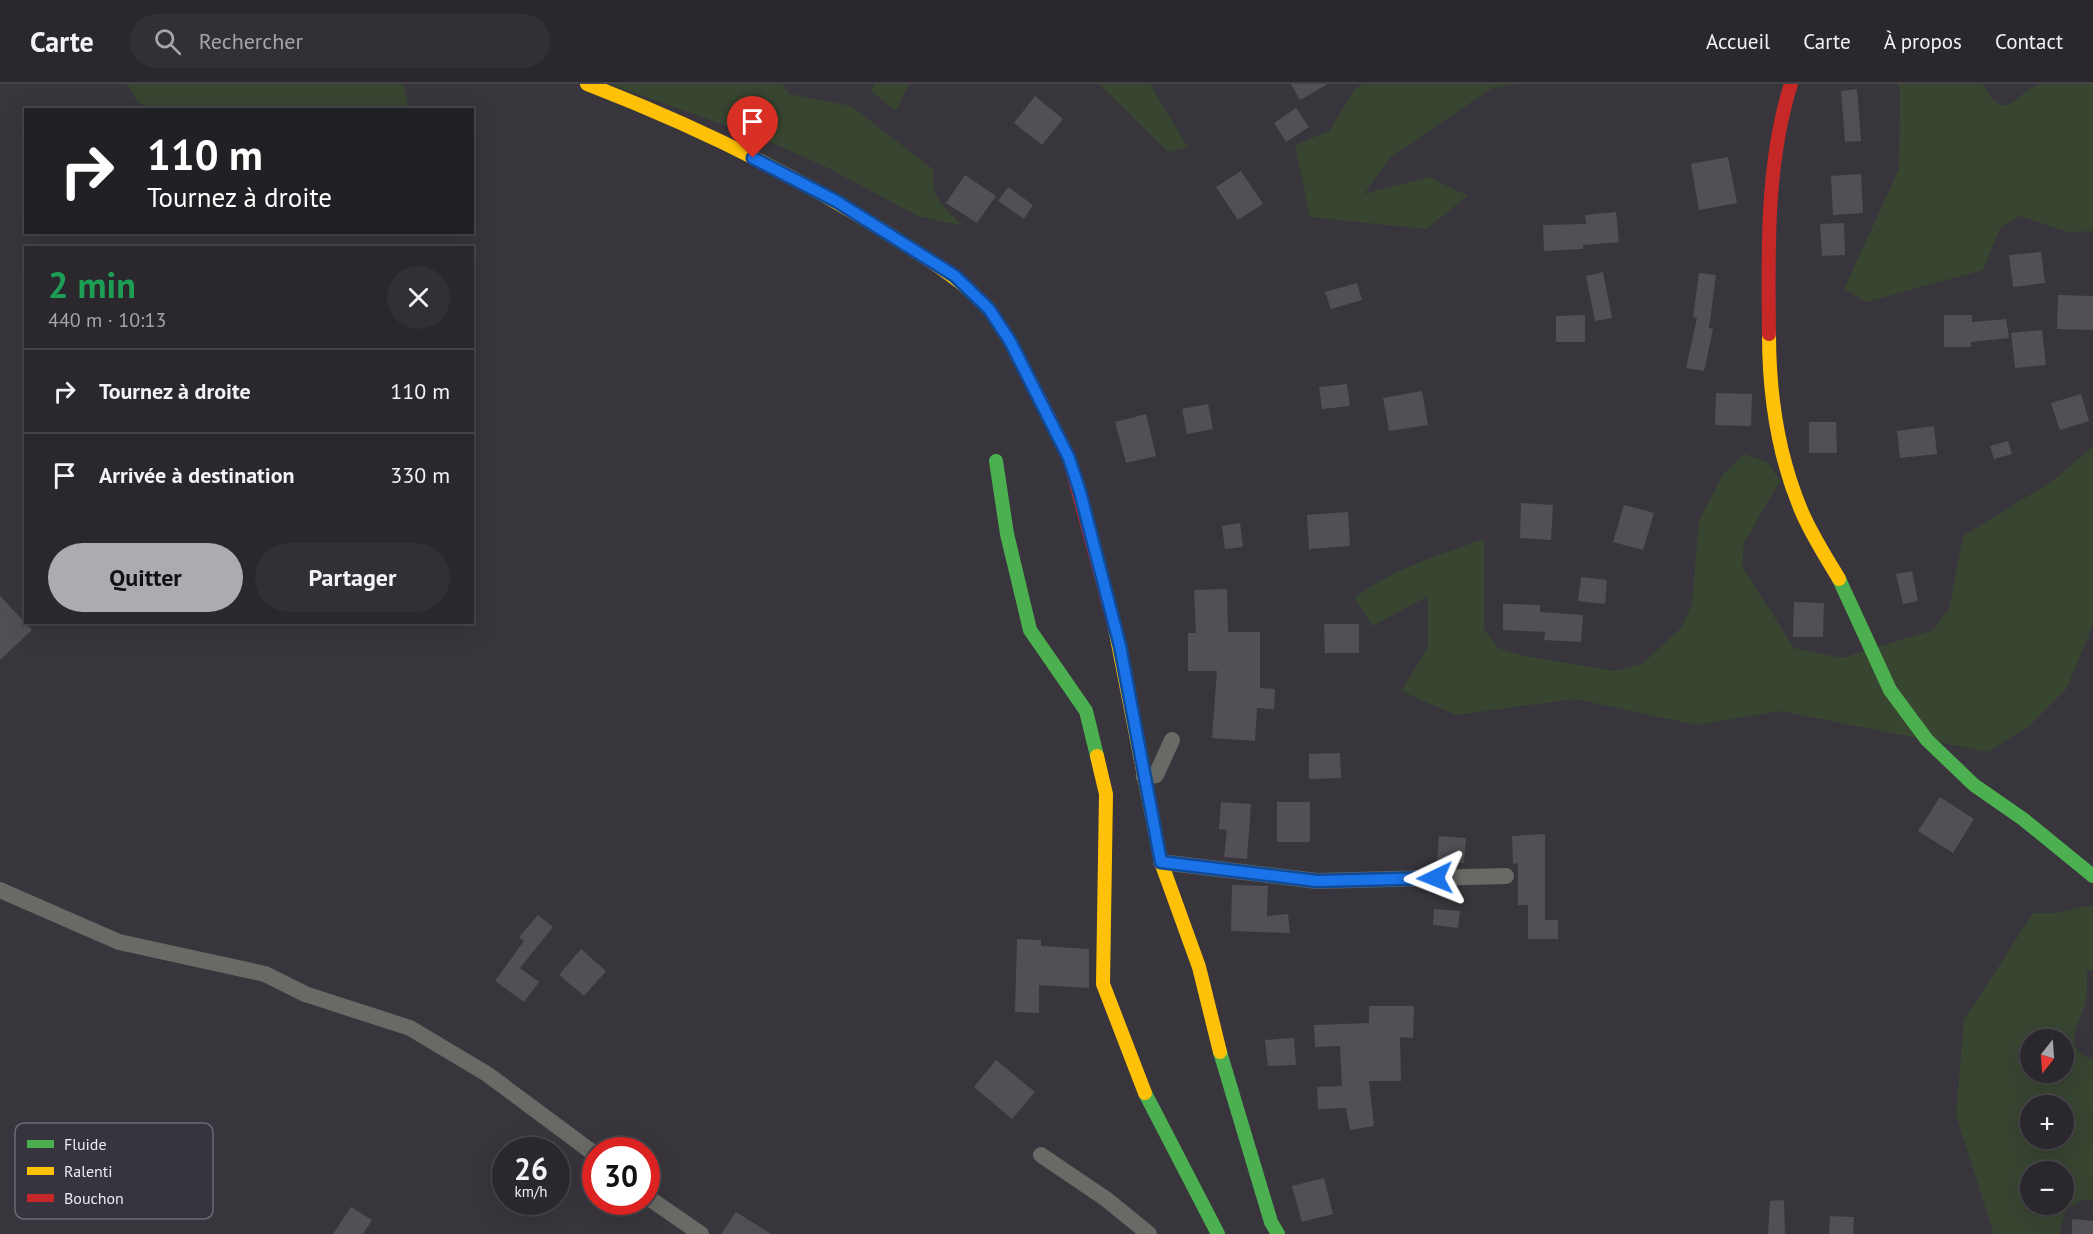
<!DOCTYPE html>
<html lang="fr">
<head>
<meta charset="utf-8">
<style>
  body { margin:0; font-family:"PT Sans",sans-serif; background:#323035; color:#f1f3f6; height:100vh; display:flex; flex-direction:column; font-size:22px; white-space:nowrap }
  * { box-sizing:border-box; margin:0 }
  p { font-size:20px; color:#a5a6aa }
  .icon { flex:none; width:33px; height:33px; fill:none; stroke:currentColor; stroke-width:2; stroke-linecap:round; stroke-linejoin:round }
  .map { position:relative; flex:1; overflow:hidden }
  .drawer { position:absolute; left:24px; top:162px; width:450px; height:378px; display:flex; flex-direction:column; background:#2a282d; border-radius:0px; box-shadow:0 6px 24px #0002,0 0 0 2px #464449 }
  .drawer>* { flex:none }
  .banner { position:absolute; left:24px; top:24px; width:450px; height:126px; border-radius:0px; box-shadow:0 6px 24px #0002,0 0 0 2px #464449; background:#202124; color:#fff; overflow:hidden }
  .needle { width:39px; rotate:197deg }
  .fabs { position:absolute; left:2020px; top:945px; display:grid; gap:12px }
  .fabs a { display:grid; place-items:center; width:54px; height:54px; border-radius:50%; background:#2a282d; box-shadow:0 6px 24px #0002,0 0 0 2px #464449; font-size:30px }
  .speed { position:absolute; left:492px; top:1053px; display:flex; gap:12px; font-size:30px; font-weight:700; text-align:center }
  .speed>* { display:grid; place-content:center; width:78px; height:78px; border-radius:50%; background:#2a282d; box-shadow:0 6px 24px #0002,0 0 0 2px #464449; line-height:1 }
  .speed small { font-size:15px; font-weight:400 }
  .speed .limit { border:9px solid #d22; background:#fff; color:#111 }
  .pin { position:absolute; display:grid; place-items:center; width:51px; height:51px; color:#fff; margin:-62px -26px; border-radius:50% 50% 50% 0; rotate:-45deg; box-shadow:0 0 6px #0007 }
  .pin .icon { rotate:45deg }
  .me { position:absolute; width:66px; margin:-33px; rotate:268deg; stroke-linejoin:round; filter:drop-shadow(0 0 4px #0008) }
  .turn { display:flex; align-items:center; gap:21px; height:126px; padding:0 24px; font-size:27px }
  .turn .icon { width:78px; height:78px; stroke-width:2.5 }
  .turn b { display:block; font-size:42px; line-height:51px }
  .round { display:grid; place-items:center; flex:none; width:63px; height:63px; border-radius:32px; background:#323035 }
  .summary { display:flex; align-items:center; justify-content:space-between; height:102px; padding:0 24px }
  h1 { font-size:36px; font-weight:700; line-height:45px; color:#1e9e55 }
  .primary-button { display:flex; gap:12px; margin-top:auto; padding:12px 24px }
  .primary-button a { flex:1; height:69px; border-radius:36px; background:#adabb2; color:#111; font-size:24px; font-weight:700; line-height:69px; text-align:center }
  .primary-button a+a { background:#323035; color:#f1f3f6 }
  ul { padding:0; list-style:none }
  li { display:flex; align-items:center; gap:18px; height:84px; padding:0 24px; border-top:2px solid #464449 }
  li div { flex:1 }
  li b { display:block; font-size:22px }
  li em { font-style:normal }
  header { display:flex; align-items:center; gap:36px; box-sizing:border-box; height:84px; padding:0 30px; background:#2a282d; border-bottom:2px solid #464449 }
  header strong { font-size:28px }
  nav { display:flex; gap:33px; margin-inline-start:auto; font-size:21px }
  .search { width:420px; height:54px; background:#323035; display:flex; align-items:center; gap:15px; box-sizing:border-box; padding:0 21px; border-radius:33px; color:#a5a6aa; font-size:22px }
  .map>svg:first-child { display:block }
  .green { fill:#384531; fill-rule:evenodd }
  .building { fill:#525055 }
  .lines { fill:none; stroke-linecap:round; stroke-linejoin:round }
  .street { stroke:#676a65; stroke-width:16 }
  .fast { stroke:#4caf50; stroke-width:14 }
  .slow { stroke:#ffc107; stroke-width:14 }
  .jam { stroke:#c62828; stroke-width:14 }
  .route-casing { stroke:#114b97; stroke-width:15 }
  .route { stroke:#1a73e8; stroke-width:10 }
  .key { fill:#37333f; stroke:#6d6a75; stroke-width:1.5 }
  .key-label { font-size:16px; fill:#eceaf2 }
</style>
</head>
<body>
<header>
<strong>Carte</strong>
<div class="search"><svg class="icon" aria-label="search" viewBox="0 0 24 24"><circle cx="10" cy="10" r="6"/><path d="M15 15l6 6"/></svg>Rechercher</div>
<nav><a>Accueil</a><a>Carte</a><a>À propos</a><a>Contact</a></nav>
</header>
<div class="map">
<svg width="2093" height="1150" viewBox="0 0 2093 1150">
  <rect width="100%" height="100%" fill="#38363c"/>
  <path class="green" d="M 127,0 L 403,0 L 409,25 L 158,25 L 138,19 Z
    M 609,0 L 783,0 L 789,10 L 851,22 L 934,86 C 929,114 945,123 963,142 L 918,132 L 828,84 L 764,55 Z
    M 875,0 L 909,0 L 896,27 L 871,7 Z
    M 1099,0 L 1150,0 L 1188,63 L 1168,68 Z
    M 1363,0 L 1520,0 L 1492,4 L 1391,73 L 1364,110 L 1429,93 L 1468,112 L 1426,145 L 1310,133 L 1295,61 L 1329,47 L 1356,4 Z
    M 1898,0 L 1983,0 L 1993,16 L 2003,22 C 2018,19 2025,4 2040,0 L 2093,0 L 2093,147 L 2067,148 L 2020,132 L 2000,144 L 1983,186 L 1866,218 L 1844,205 L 1899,85 L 1900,8 Z
    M 2093,362 L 2093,540 L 2067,604 L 2029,642 L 1988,668 L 1781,627 L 1697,641 L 1575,615 L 1456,631 L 1401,607 L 1428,563 L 1428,512 L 1373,542 L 1354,514 C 1393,485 1438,471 1484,455 L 1484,545 L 1498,564 L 1520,571 L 1616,587 L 1642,580 L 1682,543 L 1692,519 L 1699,437 L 1723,390 L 1744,370 L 1767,378 L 1780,397 L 1744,459 L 1742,482 L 1794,564 L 1842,574 L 1933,546 L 1949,525 L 1963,452 L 2054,396 Z
    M 2093,821 L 2093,886 L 2087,886 C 2087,897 2088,910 2085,920 C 2078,943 2061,964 2093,976 L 2093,1116 L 2081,1116 L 2066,1126 L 2059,1150 L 1994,1150 L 1956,1031 L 1964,936 L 2033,829 L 2055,829 ZM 2031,956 L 2064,956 L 2064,988 L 2031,988 ZM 2031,1022 L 2064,1022 L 2064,1054 L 2031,1054 ZM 2031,1088 L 2064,1088 L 2064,1120 L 2031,1120 Z"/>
  <path class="building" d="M 1291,0 L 1328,0 L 1300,16 Z
    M 1857,5 L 1861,57 L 1845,58 L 1841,7 Z
    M 1035,12 L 1063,35 L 1042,61 L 1014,39 Z
    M 1296,24 L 1309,43 L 1286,58 L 1274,39 Z
    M 1728,73 L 1737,119 L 1699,126 L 1691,80 Z
    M 1241,87 L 1263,120 L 1238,136 L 1216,103 Z
    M 1861,90 L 1863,129 L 1833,131 L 1831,92 Z
    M 965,91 L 996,112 L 977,139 L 946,119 Z
    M 1008,103 L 1033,121 L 1024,135 L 998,117 Z
    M 1616,128 L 1619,158 L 1583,161 L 1583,165 L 1544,167 L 1543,141 L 1586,140 L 1585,131 Z
    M 1844,139 L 1845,171 L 1822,172 L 1820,140 Z
    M 2041,168 L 2045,199 L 2013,203 L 2009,171 Z
    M 1603,188 L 1612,234 L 1595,237 L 1586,192 Z
    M 1699,189 L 1716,191 L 1709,244 L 1713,245 L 1704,287 L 1686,284 L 1697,234 L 1693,233 Z
    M 1357,199 L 1362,216 L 1331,225 L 1325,208 Z
    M 2058,211 L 2093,212 L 2093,246 L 2057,245 Z
    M 1585,231 L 1585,258 L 1556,258 L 1556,232 Z
    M 1944,231 L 1972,231 L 1972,238 L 2006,235 L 2009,254 L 1971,258 L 1971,263 L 1944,263 Z
    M 2042,246 L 2046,281 L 2015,284 L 2011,249 Z
    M 1347,300 L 1350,322 L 1322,325 L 1319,303 Z
    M 1422,307 L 1428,341 L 1389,347 L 1383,314 Z
    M 1716,309 L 1752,310 L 1751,342 L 1715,341 Z
    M 2081,310 L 2089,337 L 2060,346 L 2051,319 Z
    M 1208,320 L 1213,345 L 1187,350 L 1182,325 Z
    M 1146,330 L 1156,372 L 1126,379 L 1115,338 Z
    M 1809,338 L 1836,338 L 1837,369 L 1809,369 Z
    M 1934,342 L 1937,370 L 1900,374 L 1897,347 Z
    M 2008,357 L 2012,370 L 1994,375 L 1990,362 Z
    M 1521,419 L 1553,421 L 1551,456 L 1520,454 Z
    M 1624,421 L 1654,429 L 1643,466 L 1613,458 Z
    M 1348,428 L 1350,462 L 1309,465 L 1307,431 Z
    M 1240,439 L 1243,463 L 1225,465 L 1222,442 Z
    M 1912,487 L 1918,517 L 1903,520 L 1896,490 Z
    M 1581,493 L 1607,496 L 1605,520 L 1578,517 Z
    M 1227,505 L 1228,548 L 1260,548 L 1260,604 L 1275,605 L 1274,625 L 1257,624 L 1255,657 L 1212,654 L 1217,587 L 1188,587 L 1188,549 L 1196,549 L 1194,506 Z
    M 0,512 L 32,546 L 0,576 Z
    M 1794,518 L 1824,519 L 1823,553 L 1793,553 Z
    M 1503,520 L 1540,521 L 1540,528 L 1583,531 L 1581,558 L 1544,556 L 1545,548 L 1503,546 Z
    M 1324,540 L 1359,540 L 1359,569 L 1325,569 Z
    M 1340,669 L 1341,694 L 1309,695 L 1309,670 Z
    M 1940,713 L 1974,735 L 1953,769 L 1918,747 Z
    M 1221,718 L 1251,720 L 1247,775 L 1224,773 L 1227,746 L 1219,745 Z
    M 1277,718 L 1310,718 L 1310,758 L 1277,758 Z
    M 1545,750 L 1545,836 L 1558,836 L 1558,855 L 1528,855 L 1528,821 L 1518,821 L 1518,779 L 1513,780 L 1512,752 Z
    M 1439,752 L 1466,754 L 1464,779 L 1437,777 Z
    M 1232,801 L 1268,802 L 1267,832 L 1288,830 L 1290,849 L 1231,847 Z
    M 1434,825 L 1460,827 L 1458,844 L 1433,841 Z
    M 538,831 L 553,843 L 520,884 L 539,898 L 524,918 L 495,897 L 524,857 L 519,853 Z
    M 1017,855 L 1041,856 L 1041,862 L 1089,865 L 1089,904 L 1039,901 L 1039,929 L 1015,928 Z
    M 581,865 L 606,887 L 584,912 L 559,891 Z
    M 1369,922 L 1414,922 L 1413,954 L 1400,953 L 1401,997 L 1369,997 L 1374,1042 L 1350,1046 L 1346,1024 L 1318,1025 L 1317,1003 L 1342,1002 L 1340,962 L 1315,963 L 1314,941 L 1369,939 Z
    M 1294,954 L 1296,981 L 1268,982 L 1265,956 Z
    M 996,976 L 1035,1008 L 1012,1035 L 974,1003 Z
    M 1324,1094 L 1333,1130 L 1302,1138 L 1292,1102 Z
    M 1784,1116 L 1785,1150 L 1768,1150 L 1770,1117 Z
    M 351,1123 L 372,1136 L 363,1150 L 333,1150 Z
    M 736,1128 L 771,1150 L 721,1150 Z
    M 1830,1132 L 1854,1133 L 1853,1150 L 1829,1150 Z
    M 2072,1135 L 2093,1137 L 2093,1150 L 2072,1150 Z"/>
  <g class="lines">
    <path class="street" d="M 1144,693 L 1156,691 L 1172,656
      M 1161,778 L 1317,797 L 1506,792
      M 0,806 L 119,858 L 265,890 L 305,910 L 410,944 L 487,990 L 596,1071
      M 1041,1071 L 1106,1115 L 1149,1150
      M 646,1112 L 701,1150"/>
    <path class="fast" d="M 996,377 L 1007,450 L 1030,546 L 1086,627 L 1097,672
      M 1839,495 L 1890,606 L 1927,656 L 1974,701 L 2023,735 L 2093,792
      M 1220,968 L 1271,1138 L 1278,1150
      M 1145,1009 L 1218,1150"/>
    <path class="slow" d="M 587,0 C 691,40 792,89 887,149 C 918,169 949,187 976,212
      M 1769,250 C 1769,309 1778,371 1801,426 C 1811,450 1826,473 1839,495
      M 1115,544 L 1161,778 L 1199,883 L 1220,968
      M 1097,672 L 1106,710 L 1103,900 L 1145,1009"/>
    <path class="jam" d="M 976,212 L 989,225 L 1010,257 L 1069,373 L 1115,544
      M 1769,250 C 1768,167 1766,79 1791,0"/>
  </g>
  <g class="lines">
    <g class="route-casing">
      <path id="route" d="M 753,74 L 836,117 L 955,192 L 989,225 L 1010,257 L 1069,374 L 1080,408 L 1120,562 L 1161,778 L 1317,797 L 1435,794"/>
    </g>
    <use href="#route" class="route"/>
  </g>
  <rect x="15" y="1039" width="198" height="96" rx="9" class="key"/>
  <rect x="27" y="1056" width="27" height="8" fill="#4caf50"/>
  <rect x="27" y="1083" width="27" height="8" fill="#ffc107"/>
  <rect x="27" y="1110" width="27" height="8" fill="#c62828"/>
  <g class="key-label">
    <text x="64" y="1066">Fluide</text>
    <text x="64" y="1093">Ralenti</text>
    <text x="64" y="1120">Bouchon</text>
  </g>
</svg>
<div class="fabs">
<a><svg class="needle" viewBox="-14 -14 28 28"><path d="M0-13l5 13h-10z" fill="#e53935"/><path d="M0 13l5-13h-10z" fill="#a5a6aa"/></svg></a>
<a>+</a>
<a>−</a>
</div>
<div class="speed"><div>26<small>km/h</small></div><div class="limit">30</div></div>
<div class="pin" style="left:753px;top:74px;background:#d93025"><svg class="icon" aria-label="arrive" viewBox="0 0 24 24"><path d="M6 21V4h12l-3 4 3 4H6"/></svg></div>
<svg class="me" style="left:1435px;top:794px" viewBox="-20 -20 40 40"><path d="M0-17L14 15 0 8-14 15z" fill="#1a73e8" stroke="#fff" stroke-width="4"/></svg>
<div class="banner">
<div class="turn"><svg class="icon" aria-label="right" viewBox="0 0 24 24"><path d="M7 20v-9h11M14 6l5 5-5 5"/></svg><div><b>110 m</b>Tournez à droite</div></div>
</div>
<section class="drawer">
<div class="summary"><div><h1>2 min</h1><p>440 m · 10:13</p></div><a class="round"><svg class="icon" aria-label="close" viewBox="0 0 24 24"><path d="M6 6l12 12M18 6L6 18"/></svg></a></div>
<ul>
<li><svg class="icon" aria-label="right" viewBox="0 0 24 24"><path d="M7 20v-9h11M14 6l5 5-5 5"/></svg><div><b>Tournez à droite</b></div><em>110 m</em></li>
<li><svg class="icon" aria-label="arrive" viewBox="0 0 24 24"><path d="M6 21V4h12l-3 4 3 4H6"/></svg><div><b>Arrivée à destination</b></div><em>330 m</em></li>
</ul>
<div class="primary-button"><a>Quitter</a><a>Partager</a></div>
</section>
</div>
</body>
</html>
